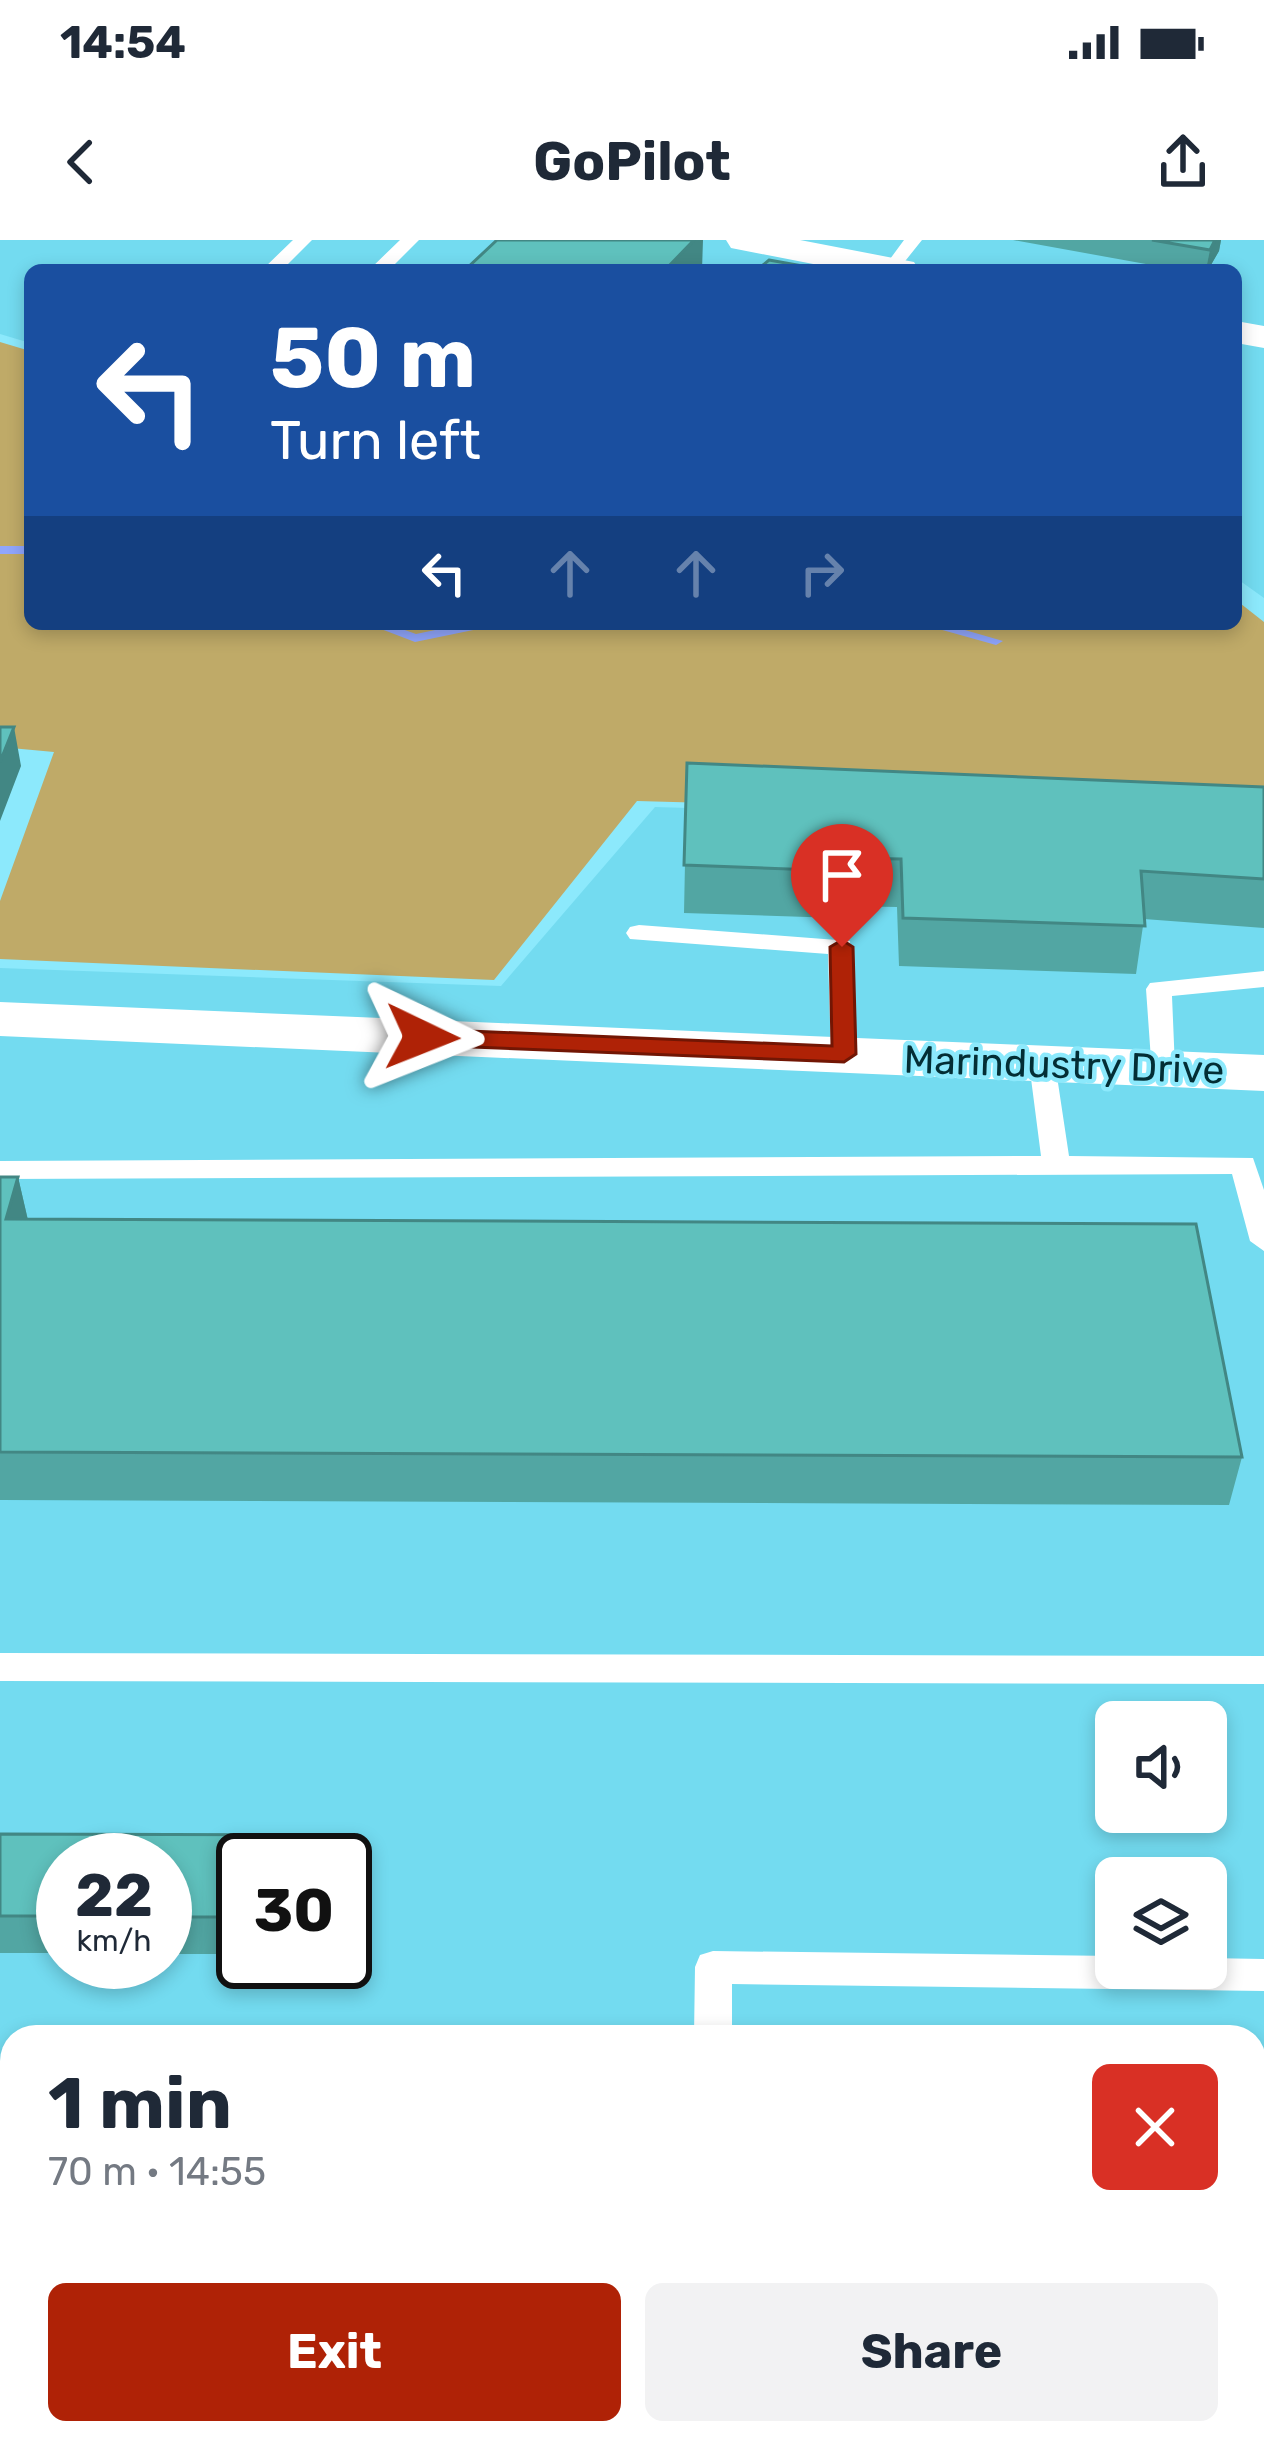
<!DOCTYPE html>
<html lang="en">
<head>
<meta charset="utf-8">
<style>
  body { margin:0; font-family:Rubik,sans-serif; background:#f2f2f3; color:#1f2937; height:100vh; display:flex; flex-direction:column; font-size:45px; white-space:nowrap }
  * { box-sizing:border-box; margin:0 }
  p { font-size:39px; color:#747a83 }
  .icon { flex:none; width:66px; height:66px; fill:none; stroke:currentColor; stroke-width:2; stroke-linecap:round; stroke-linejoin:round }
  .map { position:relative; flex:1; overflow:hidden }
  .drawer { position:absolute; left:0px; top:1785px; width:1266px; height:420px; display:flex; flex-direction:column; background:#fff; border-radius:36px 36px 0 0; box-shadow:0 6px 18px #0003 }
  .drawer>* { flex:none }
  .guide { position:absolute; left:24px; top:24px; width:1218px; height:366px; border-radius:18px; box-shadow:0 6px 18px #0003; background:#1a4fa0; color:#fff; overflow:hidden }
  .buttons { position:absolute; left:1095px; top:1461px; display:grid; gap:24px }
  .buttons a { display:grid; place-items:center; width:132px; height:132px; border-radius:18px; background:#fff; box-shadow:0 6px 18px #0003; font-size:60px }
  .speed { position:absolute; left:36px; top:1593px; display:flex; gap:24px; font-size:60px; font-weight:700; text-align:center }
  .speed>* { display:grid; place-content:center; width:156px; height:156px; border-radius:50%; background:#fff; box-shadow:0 6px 18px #0003; line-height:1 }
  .speed small { font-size:30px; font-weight:400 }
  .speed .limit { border:6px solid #111; border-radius:18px; background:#fff; color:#111 }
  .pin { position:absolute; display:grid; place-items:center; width:102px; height:102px; color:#fff; margin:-123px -51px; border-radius:50% 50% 50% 0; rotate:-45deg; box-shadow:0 0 12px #0007 }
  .pin .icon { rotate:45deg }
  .me { position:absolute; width:132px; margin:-66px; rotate:92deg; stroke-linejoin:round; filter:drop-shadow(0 0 9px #0008) }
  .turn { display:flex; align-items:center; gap:42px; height:252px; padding:0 48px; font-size:54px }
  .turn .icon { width:156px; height:156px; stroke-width:2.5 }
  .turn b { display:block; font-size:84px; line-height:102px }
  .lanes { display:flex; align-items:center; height:114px; padding:0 48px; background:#0003; justify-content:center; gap:60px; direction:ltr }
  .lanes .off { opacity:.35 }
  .round { display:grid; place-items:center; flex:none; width:126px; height:126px; border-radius:18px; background:#f2f2f3 }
  .head { display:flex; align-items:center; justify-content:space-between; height:204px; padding:0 48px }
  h1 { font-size:72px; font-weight:700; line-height:90px }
  .button { display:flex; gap:24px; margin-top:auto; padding:24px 48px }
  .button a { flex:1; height:138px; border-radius:18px; background:#af2206; color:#fff; font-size:48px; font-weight:700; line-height:138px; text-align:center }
  .button a+a { background:#f2f2f3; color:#1f2937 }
  .status { display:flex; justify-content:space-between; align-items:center; height:84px; padding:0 60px; background:#fff; direction:ltr }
  .status svg { height:33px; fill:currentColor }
  header { display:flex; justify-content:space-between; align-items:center; height:156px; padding:0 48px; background:#fff; font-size:54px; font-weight:700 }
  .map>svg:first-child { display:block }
  .built { fill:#73dbf0; fill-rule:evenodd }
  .green { fill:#bfaa68 }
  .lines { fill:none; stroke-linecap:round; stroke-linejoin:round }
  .stream { fill:#90a6fd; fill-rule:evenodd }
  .service { fill:#fff; fill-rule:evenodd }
  .minor { fill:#fff; fill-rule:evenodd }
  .wall { fill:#52a6a3 }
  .shaded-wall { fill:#428784 }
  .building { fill:#5fc1bd; stroke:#428784; stroke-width:3 }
  .route { fill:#af2206; stroke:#721604; stroke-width:3 }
  .labels { text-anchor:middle; stroke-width:9; stroke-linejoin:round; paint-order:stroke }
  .street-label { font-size:39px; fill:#032e35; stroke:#8ce9fc }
</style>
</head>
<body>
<div class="status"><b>14:54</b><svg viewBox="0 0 49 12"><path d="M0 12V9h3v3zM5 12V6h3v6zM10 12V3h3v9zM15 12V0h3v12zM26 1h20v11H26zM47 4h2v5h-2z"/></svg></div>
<header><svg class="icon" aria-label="back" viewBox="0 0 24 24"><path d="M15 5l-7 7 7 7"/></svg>GoPilot<svg class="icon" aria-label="share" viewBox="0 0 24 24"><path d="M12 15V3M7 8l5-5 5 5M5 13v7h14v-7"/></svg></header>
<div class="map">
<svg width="1264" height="2205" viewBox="0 0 1264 2205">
  <rect width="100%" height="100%" fill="#8ce9fc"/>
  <path class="built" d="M 0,0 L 1264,0 L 1264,358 L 1236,338 L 1236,30 L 30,30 L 30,103 L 0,94 Z
    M 1264,562 L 1264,2205 L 0,2205 L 0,728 L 501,746 L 655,567 L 1244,584 ZM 1116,1482 L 1206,1482 L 1206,1572 L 1116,1572 ZM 63,1620 L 165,1620 L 165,1722 L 63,1722 ZM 243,1620 L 345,1620 L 345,1722 L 243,1722 ZM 1116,1638 L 1206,1638 L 1206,1728 L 1116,1728 ZM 12,1797 L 1254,1797 L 1254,2193 L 12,2193 Z"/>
  <path class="green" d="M 0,102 L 30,111 L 30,384 L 1236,384 L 1236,360 L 1264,382 L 1264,554 L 1231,577 L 637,561 L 494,740 L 0,719 L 0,661 L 54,512 L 0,507 Z"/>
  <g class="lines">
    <path class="stream" d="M 0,306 L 30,306 L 30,314 L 0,314 Z
      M 368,384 L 388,384 L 416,394 L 464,384 L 490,384 L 483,388 L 415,402 Z
      M 921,384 L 944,384 L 1003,401 L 996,405 Z"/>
    <path class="service" d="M 293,0 L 312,0 L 282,30 L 262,30 Z
      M 400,0 L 419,0 L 389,30 L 369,30 Z
      M 904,0 L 922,0 L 898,30 L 882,30 Z
      M 639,685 L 850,701 L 857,815 L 844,824 L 831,815 L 828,714 L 630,699 L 626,693 L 630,687 Z
      M 1264,731 L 1264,747 L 1172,756 L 1175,828 L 1162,837 L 1152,834 L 1146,749 L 1150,743 Z
      M 1042,814 L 1055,823 L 1069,916 L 1253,918 L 1264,950 L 1264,1011 L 1250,1001 L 1232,934 L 0,939 L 0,921 L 1041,916 L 1029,823 Z
      M 0,1413 L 1264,1416 L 1264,1444 L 0,1441 Z
      M 713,1711 L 1116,1716 L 1116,1728 L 1206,1728 L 1206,1718 L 1264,1719 L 1264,1751 L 732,1744 L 732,1797 L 694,1797 L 695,1727 L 700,1715 Z
      M 0,1910 L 12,1910 L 12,1946 L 0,1946 Z
      M 0,2137 L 12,2138 L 12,2180 L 0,2179 Z
      M 68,2193 L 110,2193 L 109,2205 L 67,2205 Z
      M 690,2193 L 732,2193 L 732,2205 L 690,2205 Z"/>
    <path class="minor" d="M 726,0 L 800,0 L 914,22 L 919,30 L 844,30 L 731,8 Z
      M 1236,81 L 1264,86 L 1264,108 L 1236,103 Z
      M 0,762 L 1264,815 L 1264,851 L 0,796 Z"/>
  </g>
  <path class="wall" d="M 1013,0 L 1221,0 L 1219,11 L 1208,30 L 1179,30 Z
    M 687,523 L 1264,547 L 1264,688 L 1144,679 L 1136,734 L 899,726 L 897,667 L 839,666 L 838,678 L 684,673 Z
    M 0,937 L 18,937 L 28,980 L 1242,1217 L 1229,1265 L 0,1260 Z
    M 0,1594 L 243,1620 L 243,1714 L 165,1714 L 165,1620 L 63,1620 L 63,1713 L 0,1713 Z
    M 887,2193 L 1192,2193 L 1193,2205 L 888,2205 Z"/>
  <path class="shaded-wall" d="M 694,0 L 703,0 L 702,30 L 665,30 Z
    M 1215,0 L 1221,0 L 1219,11 L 1208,30 L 1206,30 L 1210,10 Z
    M 14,487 L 21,526 L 0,581 L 0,522 Z
    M 18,937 L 29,985 L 6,979 Z
    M 304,1595 L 308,1620 L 303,1620 Z"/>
  <path class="building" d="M 497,0 L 694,0 L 665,30 L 465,30 Z
    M 1152,0 L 1215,0 L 1210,10 Z
    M 769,20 L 825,30 L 757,30 Z
    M 0,487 L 14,487 L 0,522 Z
    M 687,523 L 1264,547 L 1264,639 L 1141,631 L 1145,686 L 903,678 L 901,619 L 841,618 L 841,631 L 684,625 Z
    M 0,937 L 18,937 L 6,979 L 1196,984 L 1242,1217 L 0,1212 Z
    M 0,1594 L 304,1595 L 303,1620 L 243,1620 L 243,1677 L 165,1677 L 165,1620 L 63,1620 L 63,1676 L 0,1676 Z
    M 897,2193 L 1192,2193 L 1193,2205 L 898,2205 Z"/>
  <path class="route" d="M 842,700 L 853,707 L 856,814 L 844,822 L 422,805 L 410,797 L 422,789 L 832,806 L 830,707 Z"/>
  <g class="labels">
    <g class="street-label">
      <text transform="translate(1064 824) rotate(2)" y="14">Marindustry Drive</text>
    </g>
  </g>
</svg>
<div class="buttons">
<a><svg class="icon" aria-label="sound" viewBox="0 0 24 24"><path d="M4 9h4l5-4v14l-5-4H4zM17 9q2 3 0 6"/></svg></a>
<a><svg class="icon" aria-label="layers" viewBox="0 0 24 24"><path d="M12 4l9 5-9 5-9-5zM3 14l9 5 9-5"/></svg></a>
</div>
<div class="speed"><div>22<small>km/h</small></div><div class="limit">30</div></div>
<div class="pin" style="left:842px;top:707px;background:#d93025"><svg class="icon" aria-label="arrive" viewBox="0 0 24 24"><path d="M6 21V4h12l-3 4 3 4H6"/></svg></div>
<svg class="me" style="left:422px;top:797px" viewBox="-20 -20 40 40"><path d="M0-17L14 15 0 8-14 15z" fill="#af2206" stroke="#fff" stroke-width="4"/></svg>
<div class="guide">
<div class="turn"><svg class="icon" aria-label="left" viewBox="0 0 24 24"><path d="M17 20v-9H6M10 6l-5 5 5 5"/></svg><div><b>50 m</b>Turn left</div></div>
<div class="lanes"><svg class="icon" aria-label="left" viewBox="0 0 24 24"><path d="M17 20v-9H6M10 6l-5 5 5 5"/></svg><svg class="icon off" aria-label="ahead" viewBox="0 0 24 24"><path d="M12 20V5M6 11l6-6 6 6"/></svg><svg class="icon off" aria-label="ahead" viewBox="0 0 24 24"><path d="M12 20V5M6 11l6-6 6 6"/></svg><svg class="icon off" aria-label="right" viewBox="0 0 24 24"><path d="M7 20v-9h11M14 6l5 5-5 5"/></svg></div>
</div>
<section class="drawer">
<div class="head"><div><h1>1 min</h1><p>70 m · 14:55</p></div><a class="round" style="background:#d93025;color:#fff"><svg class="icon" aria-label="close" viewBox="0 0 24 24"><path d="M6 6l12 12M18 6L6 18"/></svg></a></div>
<div class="button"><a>Exit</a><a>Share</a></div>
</section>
</div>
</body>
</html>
